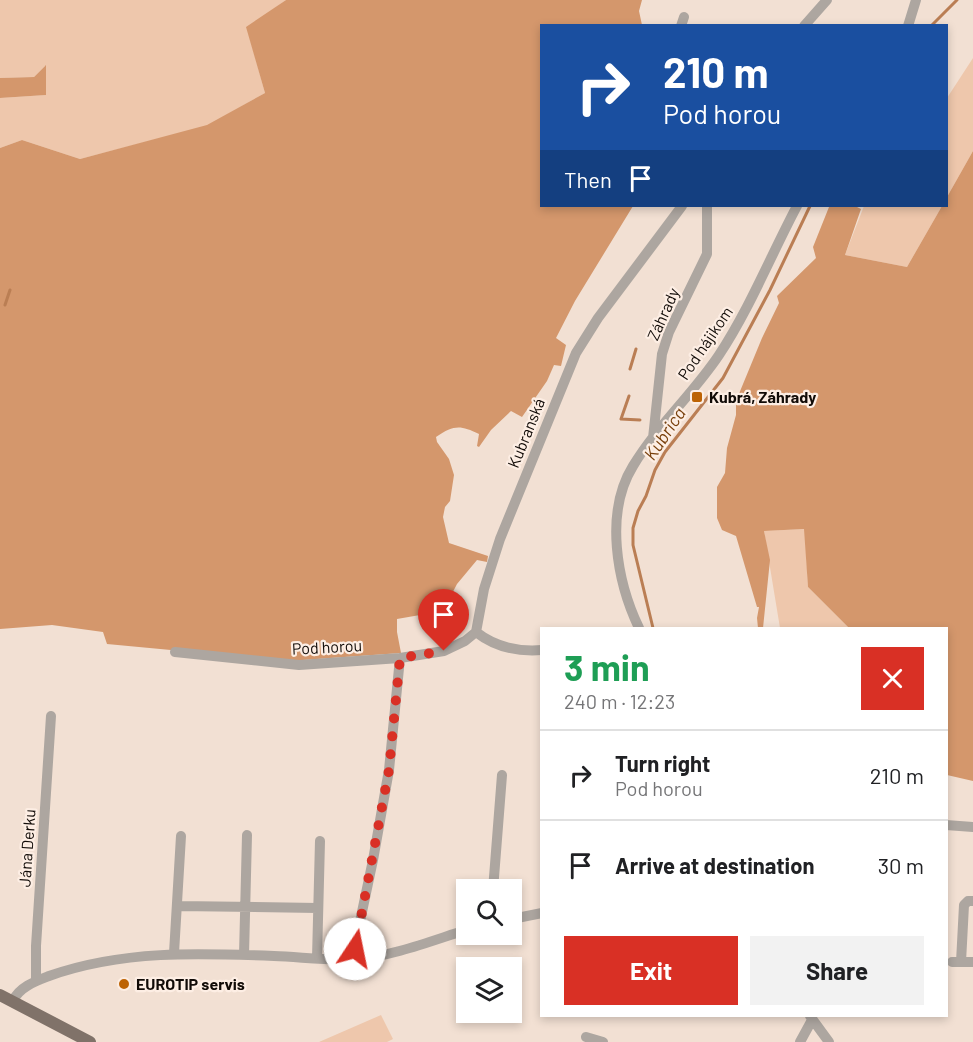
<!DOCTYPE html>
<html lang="en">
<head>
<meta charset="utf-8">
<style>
  body { margin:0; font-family:Barlow,sans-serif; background:#f2f2f2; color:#202124; height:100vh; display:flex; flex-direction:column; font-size:22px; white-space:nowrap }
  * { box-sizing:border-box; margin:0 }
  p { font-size:20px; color:#757577 }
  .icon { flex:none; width:33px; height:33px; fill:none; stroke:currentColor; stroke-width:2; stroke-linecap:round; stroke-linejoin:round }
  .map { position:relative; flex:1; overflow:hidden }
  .sheet { position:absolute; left:540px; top:627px; width:408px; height:390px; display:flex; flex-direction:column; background:#fff; border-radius:0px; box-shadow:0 3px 9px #0003 }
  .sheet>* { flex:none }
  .banner { position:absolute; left:540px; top:24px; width:408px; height:183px; border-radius:0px; box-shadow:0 3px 9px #0003; background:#1a4fa0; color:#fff; overflow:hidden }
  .fabs { position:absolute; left:456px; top:879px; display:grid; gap:12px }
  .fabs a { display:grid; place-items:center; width:66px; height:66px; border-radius:0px; background:#fff; box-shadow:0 3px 9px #0003; font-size:30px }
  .pin { position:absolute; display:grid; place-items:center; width:51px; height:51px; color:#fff; margin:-62px -26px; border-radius:50% 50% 50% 0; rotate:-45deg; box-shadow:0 0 6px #0007 }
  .pin .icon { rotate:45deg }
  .me { position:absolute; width:66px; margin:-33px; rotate:11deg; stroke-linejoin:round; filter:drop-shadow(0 0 4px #0008) }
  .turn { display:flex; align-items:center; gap:21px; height:126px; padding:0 24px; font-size:27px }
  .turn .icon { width:78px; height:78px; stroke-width:2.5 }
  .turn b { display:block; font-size:42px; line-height:51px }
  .then { display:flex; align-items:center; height:57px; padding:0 24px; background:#0003; gap:12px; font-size:22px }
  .round { display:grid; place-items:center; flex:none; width:63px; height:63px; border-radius:0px; background:#f2f2f2 }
  .headline { display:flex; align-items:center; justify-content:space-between; height:102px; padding:0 24px }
  h1 { font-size:36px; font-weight:700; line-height:45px; color:#1e9e55 }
  .button { display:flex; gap:12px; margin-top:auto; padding:12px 24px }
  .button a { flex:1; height:69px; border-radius:0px; background:#d93025; color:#fff; font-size:24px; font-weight:700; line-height:69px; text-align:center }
  .button a+a { background:#f2f2f2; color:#202124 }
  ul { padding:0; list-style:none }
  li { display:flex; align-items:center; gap:18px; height:90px; padding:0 24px; border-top:2px solid #e0e0e0 }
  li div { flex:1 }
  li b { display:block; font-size:22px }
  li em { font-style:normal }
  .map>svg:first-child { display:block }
  .green { fill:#eec7ac }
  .forest { fill:#d4976c }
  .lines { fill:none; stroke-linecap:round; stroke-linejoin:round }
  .stream { stroke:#ba7e54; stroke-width:3 }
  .minor { stroke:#ada6a0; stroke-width:10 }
  .major { stroke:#807269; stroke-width:12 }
  .route { stroke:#d93025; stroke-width:10; stroke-dasharray:0 18 }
  .poi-dot { fill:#bd6304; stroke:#fdeee4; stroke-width:2 }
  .labels { text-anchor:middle; stroke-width:4.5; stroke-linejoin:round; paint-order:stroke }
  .street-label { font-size:16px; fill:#110b07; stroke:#fdeee4 }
  .poi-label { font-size:16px; font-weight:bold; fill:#110b07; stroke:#fdeee4; text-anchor:start }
  .water-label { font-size:18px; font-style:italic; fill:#783f0b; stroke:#fdeee4 }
</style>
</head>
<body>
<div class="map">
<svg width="973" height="1042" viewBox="0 0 973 1042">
  <rect width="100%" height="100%" fill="#f2e0d3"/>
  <path class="green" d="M 0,0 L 286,0 L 247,28 L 265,93 L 207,126 L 80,159 L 22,140 L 0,148 L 0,98 L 46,95 L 45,66 L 34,77 L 0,78 Z
    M 973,58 L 973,151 L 947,197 L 947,98 Z
    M 864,206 L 942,206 L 907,267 L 845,255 Z
    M 805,529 L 808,587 L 849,628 L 780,628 L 764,531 Z
    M 381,1015 L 393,1039 L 387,1042 L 319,1042 Z"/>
  <path class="forest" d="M 286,0 L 642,0 L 639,11 L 642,25 L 542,26 L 542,206 L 633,206 L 575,301 L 556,338 L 566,345 L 561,366 L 554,365 L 547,381 L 522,417 L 511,411 L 491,430 L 479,447 L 477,446 L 479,434 C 460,425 454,425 436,437 L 437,442 L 449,459 L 454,475 L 450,501 L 445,507 L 443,517 L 449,543 L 488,556 L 487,562 L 477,560 L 457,584 L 443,611 L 397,619 L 397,632 L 401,653 L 289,661 L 107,644 L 103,632 L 52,625 L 0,629 L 0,148 L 22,140 L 80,159 L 207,125 L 265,93 L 246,27 Z
    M 46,65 L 46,95 L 0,98 L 0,78 L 34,77 Z
    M 973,151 L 973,781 L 947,775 L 946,628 L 849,628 L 808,587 L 804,529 L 764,531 L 770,560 L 763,628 L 758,628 L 757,618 L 759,607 L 757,607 L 736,536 L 722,530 L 717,518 L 717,487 L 725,473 L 727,448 L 736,415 L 736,401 L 762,338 L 779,303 L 777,296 L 816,258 L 813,247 L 829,207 L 855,206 L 861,209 L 845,255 L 907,267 L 942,206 L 946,206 L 947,197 Z"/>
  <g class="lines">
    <path class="stream" d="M 931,26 L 957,0
      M 5,305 L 10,290
      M 630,369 L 636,349
      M 629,396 L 621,419 L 640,420
      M 653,628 L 633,545 L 633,528 L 638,511 L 646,496 L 655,470 L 665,452 L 723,378 L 770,290 L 810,206"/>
    <path class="minor" d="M 681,26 L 684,17
      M 804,26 L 827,0
      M 908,26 L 916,0
      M 653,438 L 662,354 L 669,332 L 707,254 L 707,206
      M 639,628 C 617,582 604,513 633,466 C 657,426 693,394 719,355 C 750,308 771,255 797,206
      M 476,632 L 484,589 L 500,539 L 576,353 L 598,318 L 682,206
      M 476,632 C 495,647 517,652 542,650
      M 175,652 L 299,665 L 400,658 L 444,651 L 465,641 L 476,632
      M 946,825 L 973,827
      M 493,890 L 502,775
      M 178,906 L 318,908
      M 512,919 L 542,913
      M 174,953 L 181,836
      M 244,955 L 247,835
      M 317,958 L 320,841
      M 352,959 L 373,860 L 389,770 L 400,658
      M 952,962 L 973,962
      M 961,962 L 964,905 L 968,901 L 973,901
      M 36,981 L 36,946 L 51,716
      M 13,1001 C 19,987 36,981 49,976 C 122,950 198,953 274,956 C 302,957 329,961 356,959 C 393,956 431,941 466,930
      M 810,1016 L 829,1042
      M 586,1037 L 603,1042
      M 800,1042 L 812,1020"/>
    <path class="major" d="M 0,995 L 90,1042"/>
  </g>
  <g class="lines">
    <path class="route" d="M 355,949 L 389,770 L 400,658 L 444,651"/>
  </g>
  <g class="poi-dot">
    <rect x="691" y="391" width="12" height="12" rx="3"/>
    <circle cx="124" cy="984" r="6"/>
  </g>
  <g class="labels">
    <g class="street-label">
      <text transform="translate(663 314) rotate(-66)" y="6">Záhrady</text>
      <text transform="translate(705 343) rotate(-56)" y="6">Pod hájikom</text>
      <text transform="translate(526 433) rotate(-68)" y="6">Kubranská</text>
      <text transform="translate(327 647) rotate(-3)" y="6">Pod horou</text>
      <text transform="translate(27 848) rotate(-86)" y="6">Jána Derku</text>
    </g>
    <g class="poi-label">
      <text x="709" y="403">Kubrá, Záhrady</text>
      <text x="136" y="990">EUROTIP servis</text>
    </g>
    <g class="water-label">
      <text transform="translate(665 434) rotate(-56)" y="6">Kubrica</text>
    </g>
  </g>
</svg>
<div class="fabs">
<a><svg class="icon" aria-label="search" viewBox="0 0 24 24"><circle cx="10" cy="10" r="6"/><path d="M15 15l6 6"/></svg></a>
<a><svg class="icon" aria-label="layers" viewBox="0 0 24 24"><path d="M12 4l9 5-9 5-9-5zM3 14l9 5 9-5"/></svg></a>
</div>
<div class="pin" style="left:444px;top:651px;background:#d93025"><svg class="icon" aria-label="arrive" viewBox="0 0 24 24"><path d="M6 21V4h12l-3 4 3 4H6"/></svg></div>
<svg class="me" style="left:355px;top:949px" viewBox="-20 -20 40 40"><circle r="19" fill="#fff"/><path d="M0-13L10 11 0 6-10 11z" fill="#d93025"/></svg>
<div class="banner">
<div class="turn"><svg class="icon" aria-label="right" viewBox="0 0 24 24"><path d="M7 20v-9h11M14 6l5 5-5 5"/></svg><div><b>210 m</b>Pod horou</div></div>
<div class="then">Then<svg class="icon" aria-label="arrive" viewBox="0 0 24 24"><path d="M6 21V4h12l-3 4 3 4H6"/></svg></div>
</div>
<section class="sheet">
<div class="headline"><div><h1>3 min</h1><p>240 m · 12:23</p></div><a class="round" style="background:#d93025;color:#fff"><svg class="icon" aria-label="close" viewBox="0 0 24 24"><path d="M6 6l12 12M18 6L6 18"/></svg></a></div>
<ul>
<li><svg class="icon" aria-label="right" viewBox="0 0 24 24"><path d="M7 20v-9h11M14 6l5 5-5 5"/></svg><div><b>Turn right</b><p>Pod horou</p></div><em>210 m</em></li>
<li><svg class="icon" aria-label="arrive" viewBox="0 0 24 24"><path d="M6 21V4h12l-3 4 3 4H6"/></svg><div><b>Arrive at destination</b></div><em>30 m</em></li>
</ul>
<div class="button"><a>Exit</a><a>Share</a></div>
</section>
</div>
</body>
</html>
